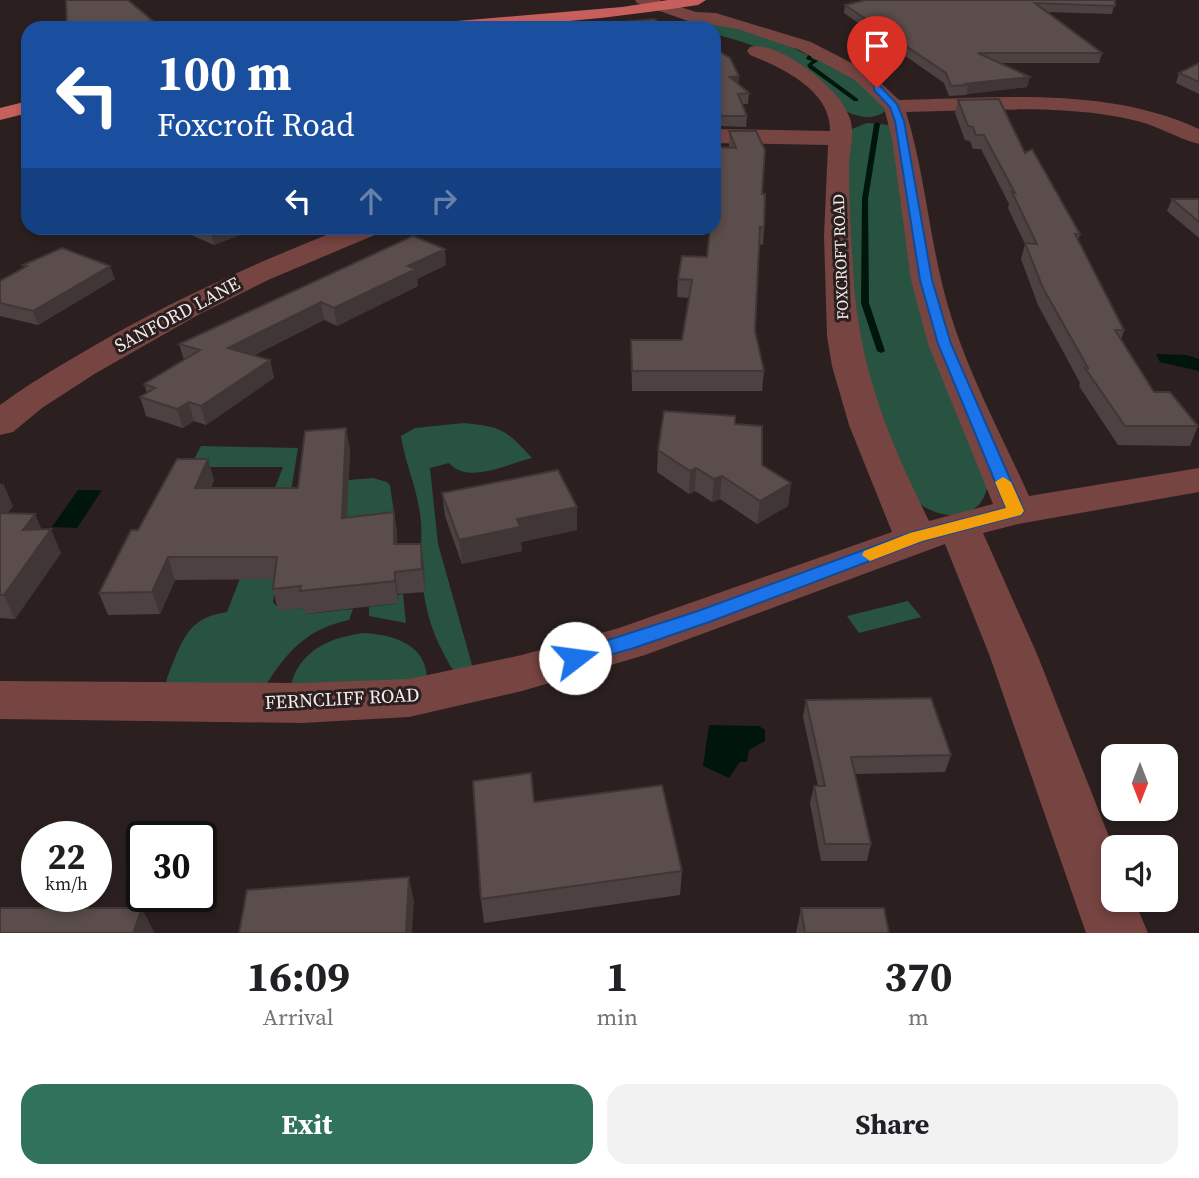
<!DOCTYPE html>
<html lang="en">
<head>
<meta charset="utf-8">
<style>
  body { margin:0; font-family:"Source Serif 4",serif; background:#f2f2f2; color:#202124; height:100vh; display:flex; flex-direction:column; font-size:26px; white-space:nowrap }
  * { box-sizing:border-box; margin:0 }
  p { font-size:23px; color:#757577 }
  .icon { flex:none; width:38px; height:38px; fill:none; stroke:currentColor; stroke-width:2; stroke-linecap:round; stroke-linejoin:round }
  .map { position:relative; height:933px; overflow:hidden }
  .sheet { display:flex; flex-direction:column; background:#fff; flex:1 }
  .sheet>* { flex:none }
  .guide { position:absolute; left:21px; top:21px; width:700px; height:214px; border-radius:21px; box-shadow:0 4px 10px #0003; background:#1a4fa0; color:#fff; overflow:hidden }
  .needle { width:46px; rotate:180deg }
  .controls { position:absolute; left:1101px; top:744px; display:grid; gap:14px }
  .controls a { display:grid; place-items:center; width:77px; height:77px; border-radius:14px; background:#fff; box-shadow:0 4px 10px #0003; font-size:35px }
  .speed { position:absolute; left:21px; top:821px; display:flex; gap:14px; font-size:35px; font-weight:700; text-align:center }
  .speed>* { display:grid; place-content:center; width:91px; height:91px; border-radius:50%; background:#fff; box-shadow:0 4px 10px #0003; line-height:1 }
  .speed small { font-size:18px; font-weight:400 }
  .speed .limit { border:4px solid #111; border-radius:10px; background:#fff; color:#111 }
  .pin { position:absolute; display:grid; place-items:center; width:60px; height:60px; color:#fff; margin:-72px -30px; border-radius:50% 50% 50% 0; rotate:-45deg; box-shadow:0 0 7px #0007 }
  .pin .icon { rotate:45deg }
  .me { position:absolute; width:77px; margin:-38px; rotate:75deg; stroke-linejoin:round; filter:drop-shadow(0 0 5px #0008) }
  .turn { display:flex; align-items:center; gap:24px; height:147px; padding:0 21px; font-size:32px }
  .turn .icon { width:91px; height:91px; stroke-width:2.5 }
  .turn b { display:block; font-size:49px; line-height:60px }
  .lanes { display:flex; align-items:center; height:66px; padding:0 21px; background:#0003; justify-content:center; gap:35px; direction:ltr }
  .lanes .off { opacity:.35 }
  .eta { display:flex; justify-content:space-evenly; align-items:center; height:119px; text-align:center }
  .eta b { font-size:42px; font-weight:700; line-height:49px }
  .cta { display:flex; gap:14px; margin-top:auto; padding:14px 21px }
  .cta a { flex:1; height:80px; border-radius:21px; background:#30725b; color:#fff; font-size:28px; font-weight:700; line-height:80px; text-align:center }
  .cta a+a { background:#f2f2f2; color:#202124 }
  .map>svg:first-child { display:block }
  .green { fill:#275340 }
  .water { fill:#00150b }
  .lines { fill:none; stroke-linecap:round; stroke-linejoin:round }
  .stream { fill:#00150b; fill-rule:evenodd }
  .minor { fill:#764441; fill-rule:evenodd }
  .major { fill:#c7605c; fill-rule:evenodd }
  .wall { fill:#4d4241 }
  .shaded-wall { fill:#3f3635 }
  .building { fill:#5a4d4c; stroke:#3f3635; stroke-width:2 }
  .route { fill:#1a73e8; stroke:#114b97; stroke-width:2 }
  .slow { fill:#f59e0b }
  .labels { text-anchor:middle; stroke-width:6; stroke-linejoin:round; paint-order:stroke }
  .far-street-label { font-size:16px; fill:#f4eceb; stroke:#2b201f }
  .street-label { font-size:19px; fill:#f4eceb; stroke:#2b201f }
</style>
</head>
<body>
<div class="map">
<svg width="1199" height="933" viewBox="0 0 1199 933">
  <rect width="100%" height="100%" fill="#2b201f"/>
  <path class="green" d="M 718,21 L 799,46 L 860,80 L 886,110 C 856,139 792,70 766,53 C 752,43 731,39 715,34 L 714,28 L 704,28 L 700,23 Z
    M 867,123 L 889,125 L 988,484 C 981,527 931,521 908,493 L 851,325 L 847,131 Z
    M 464,423 C 503,427 506,430 532,458 C 507,464 468,485 449,463 L 430,468 L 438,544 L 474,672 L 457,676 C 432,638 424,609 421,568 C 420,550 423,532 420,514 C 417,488 405,463 401,436 L 415,428 Z
    M 201,446 L 298,448 L 273,602 L 279,609 L 306,608 L 306,614 L 353,609 L 349,620 C 309,628 287,651 266,685 L 166,685 L 167,678 C 181,644 186,617 227,612 L 283,467 L 190,467 Z
    M 373,478 L 387,482 L 390,485 L 397,534 L 345,540 L 348,480 Z
    M 403,594 L 406,623 L 369,616 L 369,607 L 398,603 L 398,595 Z
    M 908,601 L 921,617 L 859,633 L 847,616 Z
    M 365,633 C 395,635 427,645 427,680 L 290,689 C 298,651 329,637 365,633 Z"/>
  <path class="water" d="M 1156,354 L 1187,355 L 1199,359 L 1199,371 L 1160,362 Z
    M 78,490 L 102,490 L 77,528 L 52,527 Z
    M 709,725 L 759,726 L 765,730 L 765,741 L 749,750 L 747,762 L 740,762 L 729,778 L 703,766 Z"/>
  <g class="lines">
    <path class="stream" d="M 794,44 L 796,45 L 795,46 L 813,54 L 811,58 L 818,61 L 812,65 L 858,99 L 858,101 L 854,101 L 809,68 L 807,65 L 812,61 L 806,59 L 808,55 L 789,46 Z
      M 877,122 L 880,124 L 868,199 L 869,303 L 885,351 L 881,353 L 877,351 L 861,303 L 862,199 L 874,124 Z"/>
    <path class="minor" d="M 635,0 L 659,0 L 696,12 L 716,13 L 811,42 L 869,72 L 899,100 C 998,98 1107,86 1199,129 L 1199,144 C 1176,138 1157,125 1133,120 C 1060,103 981,111 906,112 C 923,167 928,224 941,279 C 958,355 997,425 1029,496 L 1199,468 L 1199,492 L 1018,524 L 983,533 L 1037,654 L 1113,847 L 1113,900 L 1134,900 L 1148,933 L 1086,933 L 989,654 L 945,544 L 645,655 L 522,691 L 409,717 L 302,723 L 0,719 L 0,681 L 302,683 L 409,679 L 522,655 L 619,628 L 892,532 L 849,425 L 832,366 L 827,336 L 824,236 L 828,145 L 714,143 L 714,129 L 830,131 C 831,90 782,68 750,55 L 747,51 L 750,47 C 779,40 840,89 849,116 C 856,132 849,151 849,168 C 849,202 851,236 853,269 C 858,366 887,435 929,521 L 993,504 L 928,344 L 911,280 L 892,138 L 884,108 L 855,80 L 799,50 L 738,29 L 688,21 L 637,3 Z
      M 344,228 L 380,228 L 377,234 L 268,280 L 198,315 L 96,373 L 42,408 L 13,432 L 0,435 L 0,405 C 27,385 56,368 85,351 C 168,302 255,263 344,228 Z"/>
    <path class="major" d="M 668,0 L 706,0 L 698,5 C 607,19 517,28 424,28 L 433,23 L 622,7 Z
      M 28,101 L 28,113 L 0,120 L 0,108 Z"/>
  </g>
  <path class="wall" d="M 1115,0 L 1112,14 L 1047,12 L 1102,53 L 1099,63 L 999,63 L 1027,87 L 967,94 L 966,95 L 949,96 L 944,83 L 844,13 L 845,5 Z
    M 714,48 L 739,85 L 749,93 L 748,104 L 742,104 L 747,116 L 746,127 L 720,126 L 714,110 Z
    M 1199,63 L 1199,94 L 1176,83 L 1179,73 Z
    M 958,100 L 1025,153 L 1080,234 L 1078,240 L 1124,330 L 1121,340 L 1154,392 L 1198,426 L 1190,446 L 1118,445 L 1079,386 L 1080,383 L 1038,305 L 1021,259 L 1025,244 L 1008,208 L 1009,204 L 981,149 L 973,149 L 970,141 L 965,140 L 955,113 Z
    M 729,131 L 762,194 L 764,228 L 763,245 L 759,244 L 755,331 L 764,371 L 762,391 L 632,391 L 631,340 L 682,340 L 689,298 L 677,297 L 678,279 L 707,257 L 729,148 Z
    M 1172,199 L 1199,199 L 1199,238 L 1167,211 Z
    M 175,228 L 257,228 L 214,245 Z
    M 23,265 L 115,279 L 38,325 L 0,316 L 0,281 L 24,268 Z
    M 446,265 L 417,279 L 418,286 L 337,326 L 324,320 L 254,355 L 270,360 L 274,378 L 206,425 L 194,421 L 183,428 L 146,416 L 140,397 L 147,393 L 144,384 L 184,360 L 179,344 Z
    M 735,424 L 762,465 L 791,483 L 788,506 L 757,524 L 720,499 L 712,502 L 695,491 L 689,494 L 657,472 L 658,450 Z
    M 350,449 L 347,517 L 394,512 L 397,534 L 397,544 L 421,544 L 424,566 L 425,592 L 398,594 L 398,603 L 305,614 L 304,608 L 278,611 L 273,589 L 274,579 L 175,580 L 160,614 L 108,615 L 99,593 L 138,530 L 214,480 L 211,488 L 298,488 Z
    M 0,483 L 13,506 L 8,513 L 35,514 L 41,530 L 61,553 L 15,619 L 0,618 Z
    M 442,493 L 577,507 L 577,530 L 521,542 L 522,551 L 462,564 L 445,516 Z
    M 806,700 L 951,755 L 945,772 L 855,774 L 871,844 L 867,861 L 821,861 L 810,803 L 814,786 L 818,786 L 803,717 Z
    M 534,802 L 682,871 L 680,895 L 484,923 L 481,899 Z
    M 801,908 L 889,933 L 796,933 Z"/>
  <path class="shaded-wall" d="M 153,21 L 155,28 L 102,28 Z
    M 739,76 L 739,87 L 730,77 Z
    M 1030,77 L 1027,87 L 967,94 L 968,85 L 964,84 Z
    M 217,228 L 257,228 L 214,245 L 210,230 Z
    M 445,249 L 446,265 L 417,279 L 418,286 L 337,326 L 334,308 L 408,266 Z
    M 110,266 L 115,279 L 38,325 L 33,311 Z
    M 321,302 L 324,320 L 232,367 L 228,348 Z
    M 270,360 L 274,378 L 206,425 L 201,406 Z
    M 189,402 L 194,421 L 183,428 L 177,409 Z
    M 346,428 L 350,449 L 346,540 L 342,518 Z
    M 208,459 L 214,480 L 201,510 L 195,488 Z
    M 696,468 L 695,491 L 689,494 L 690,471 Z
    M 722,476 L 720,499 L 712,502 L 714,479 Z
    M 3,483 L 13,506 L 0,524 L 0,487 Z
    M 791,483 L 788,506 L 757,524 L 760,501 Z
    M 577,507 L 577,530 L 521,542 L 522,551 L 462,564 L 459,540 L 517,519 Z
    M 394,512 L 397,534 L 398,566 L 394,544 Z
    M 35,514 L 45,537 L 23,530 Z
    M 51,529 L 61,553 L 15,619 L 4,595 Z
    M 421,544 L 424,566 L 425,592 L 422,569 Z
    M 168,557 L 175,580 L 160,614 L 152,592 Z
    M 395,572 L 398,594 L 398,603 L 395,581 Z
    M 409,877 L 414,901 L 412,933 L 406,933 Z
    M 142,908 L 154,932 L 154,933 L 133,933 Z"/>
  <path class="building" d="M 66,0 L 128,0 L 153,21 L 102,28 L 67,28 Z
    M 866,0 L 1115,0 L 1115,6 L 1035,3 L 1102,53 L 978,53 L 1030,77 L 964,84 L 968,85 L 951,86 L 946,73 L 845,5 Z
    M 654,19 L 664,26 L 673,25 L 677,28 L 618,28 L 613,23 Z
    M 714,48 L 730,58 L 739,76 L 730,77 L 749,93 L 738,94 L 747,116 L 721,116 L 714,97 Z
    M 1199,63 L 1199,82 L 1179,73 Z
    M 999,99 L 1025,153 L 1032,149 L 1080,234 L 1075,234 L 1124,330 L 1115,330 L 1154,392 L 1170,392 L 1198,426 L 1125,426 L 1085,368 L 1088,368 L 1043,288 L 1025,243 L 1037,244 L 1012,192 L 1015,193 L 984,135 L 976,135 L 973,127 L 968,126 L 958,100 Z
    M 729,131 L 756,131 L 765,150 L 762,194 L 765,194 L 764,228 L 760,227 L 755,331 L 764,371 L 632,371 L 631,340 L 682,340 L 692,280 L 678,279 L 682,256 L 707,257 L 710,228 L 714,228 L 714,188 L 718,147 L 736,148 Z
    M 1172,199 L 1199,199 L 1199,222 Z
    M 204,228 L 217,228 L 210,230 Z
    M 413,236 L 445,249 L 408,266 L 416,269 L 334,308 L 321,302 L 228,348 L 270,360 L 201,406 L 189,402 L 177,409 L 140,397 L 155,388 L 144,384 L 200,350 L 179,344 Z
    M 62,248 L 110,266 L 33,311 L 0,303 L 0,281 L 27,266 L 23,265 Z
    M 664,411 L 735,416 L 735,424 L 762,426 L 762,465 L 791,483 L 760,501 L 722,476 L 714,479 L 696,468 L 690,471 L 658,450 Z
    M 346,428 L 342,518 L 394,512 L 394,544 L 421,544 L 422,569 L 395,572 L 395,581 L 300,591 L 301,586 L 273,589 L 277,557 L 168,557 L 152,592 L 99,593 L 131,530 L 138,530 L 177,459 L 208,459 L 195,488 L 298,488 L 305,431 Z
    M 558,470 L 577,507 L 517,519 L 520,527 L 459,540 L 442,493 Z
    M 0,513 L 35,514 L 23,530 L 51,529 L 4,595 L 0,595 Z
    M 931,698 L 951,755 L 851,757 L 871,844 L 825,844 L 814,786 L 825,786 L 806,700 Z
    M 531,773 L 534,802 L 662,785 L 682,871 L 481,899 L 473,781 Z
    M 409,877 L 406,933 L 239,933 L 247,890 Z
    M 0,908 L 142,908 L 133,933 L 0,933 Z
    M 801,908 L 884,908 L 889,933 L 805,933 Z"/>
  <path class="route" d="M 874,86 L 880,86 L 897,104 L 904,121 L 932,280 L 951,344 L 1024,511 L 1021,515 L 922,541 L 712,621 L 634,648 L 575,665 L 568,663 L 565,658 L 568,653 L 698,611 L 910,533 L 1006,508 L 938,344 L 920,280 L 895,121 L 890,107 L 874,90 Z"/>
  <path class="slow" d="M 1003,477 L 1011,482 L 1024,511 L 1021,515 L 922,541 L 870,561 L 862,555 L 864,551 L 910,533 L 1006,508 L 995,482 Z"/>
  <g class="labels">
    <g class="far-street-label">
      <text transform="translate(840 257) rotate(-92)" y="6">FOXCROFT ROAD</text>
    </g>
    <g class="street-label">
      <text transform="translate(177 314) rotate(-28)" y="7">SANFORD LANE</text>
      <text transform="translate(342 698) rotate(-3)" y="7">FERNCLIFF ROAD</text>
    </g>
  </g>
</svg>
<div class="controls">
<a><svg class="needle" viewBox="-14 -14 28 28"><path d="M0-13l5 13h-10z" fill="#e53935"/><path d="M0 13l5-13h-10z" fill="#757577"/></svg></a>
<a><svg class="icon" aria-label="sound" viewBox="0 0 24 24"><path d="M4 9h4l5-4v14l-5-4H4zM17 9q2 3 0 6"/></svg></a>
</div>
<div class="speed"><div>22<small>km/h</small></div><div class="limit">30</div></div>
<div class="pin" style="left:877px;top:88px;background:#d93025"><svg class="icon" aria-label="arrive" viewBox="0 0 24 24"><path d="M6 21V4h12l-3 4 3 4H6"/></svg></div>
<svg class="me" style="left:575px;top:658px" viewBox="-20 -20 40 40"><circle r="19" fill="#fff"/><path d="M0-13L10 11 0 6-10 11z" fill="#1a73e8"/></svg>
<div class="guide">
<div class="turn"><svg class="icon" aria-label="left" viewBox="0 0 24 24"><path d="M17 20v-9H6M10 6l-5 5 5 5"/></svg><div><b>100 m</b>Foxcroft Road</div></div>
<div class="lanes"><svg class="icon" aria-label="left" viewBox="0 0 24 24"><path d="M17 20v-9H6M10 6l-5 5 5 5"/></svg><svg class="icon off" aria-label="ahead" viewBox="0 0 24 24"><path d="M12 20V5M6 11l6-6 6 6"/></svg><svg class="icon off" aria-label="right" viewBox="0 0 24 24"><path d="M7 20v-9h11M14 6l5 5-5 5"/></svg></div>
</div>
</div>
<section class="sheet">
<div class="eta">
<div><b>16:09</b><p>Arrival</p></div>
<div><b>1</b><p>min</p></div>
<div><b>370</b><p>m</p></div>
</div>
<div class="cta"><a>Exit</a><a>Share</a></div>
</section>
</body>
</html>
